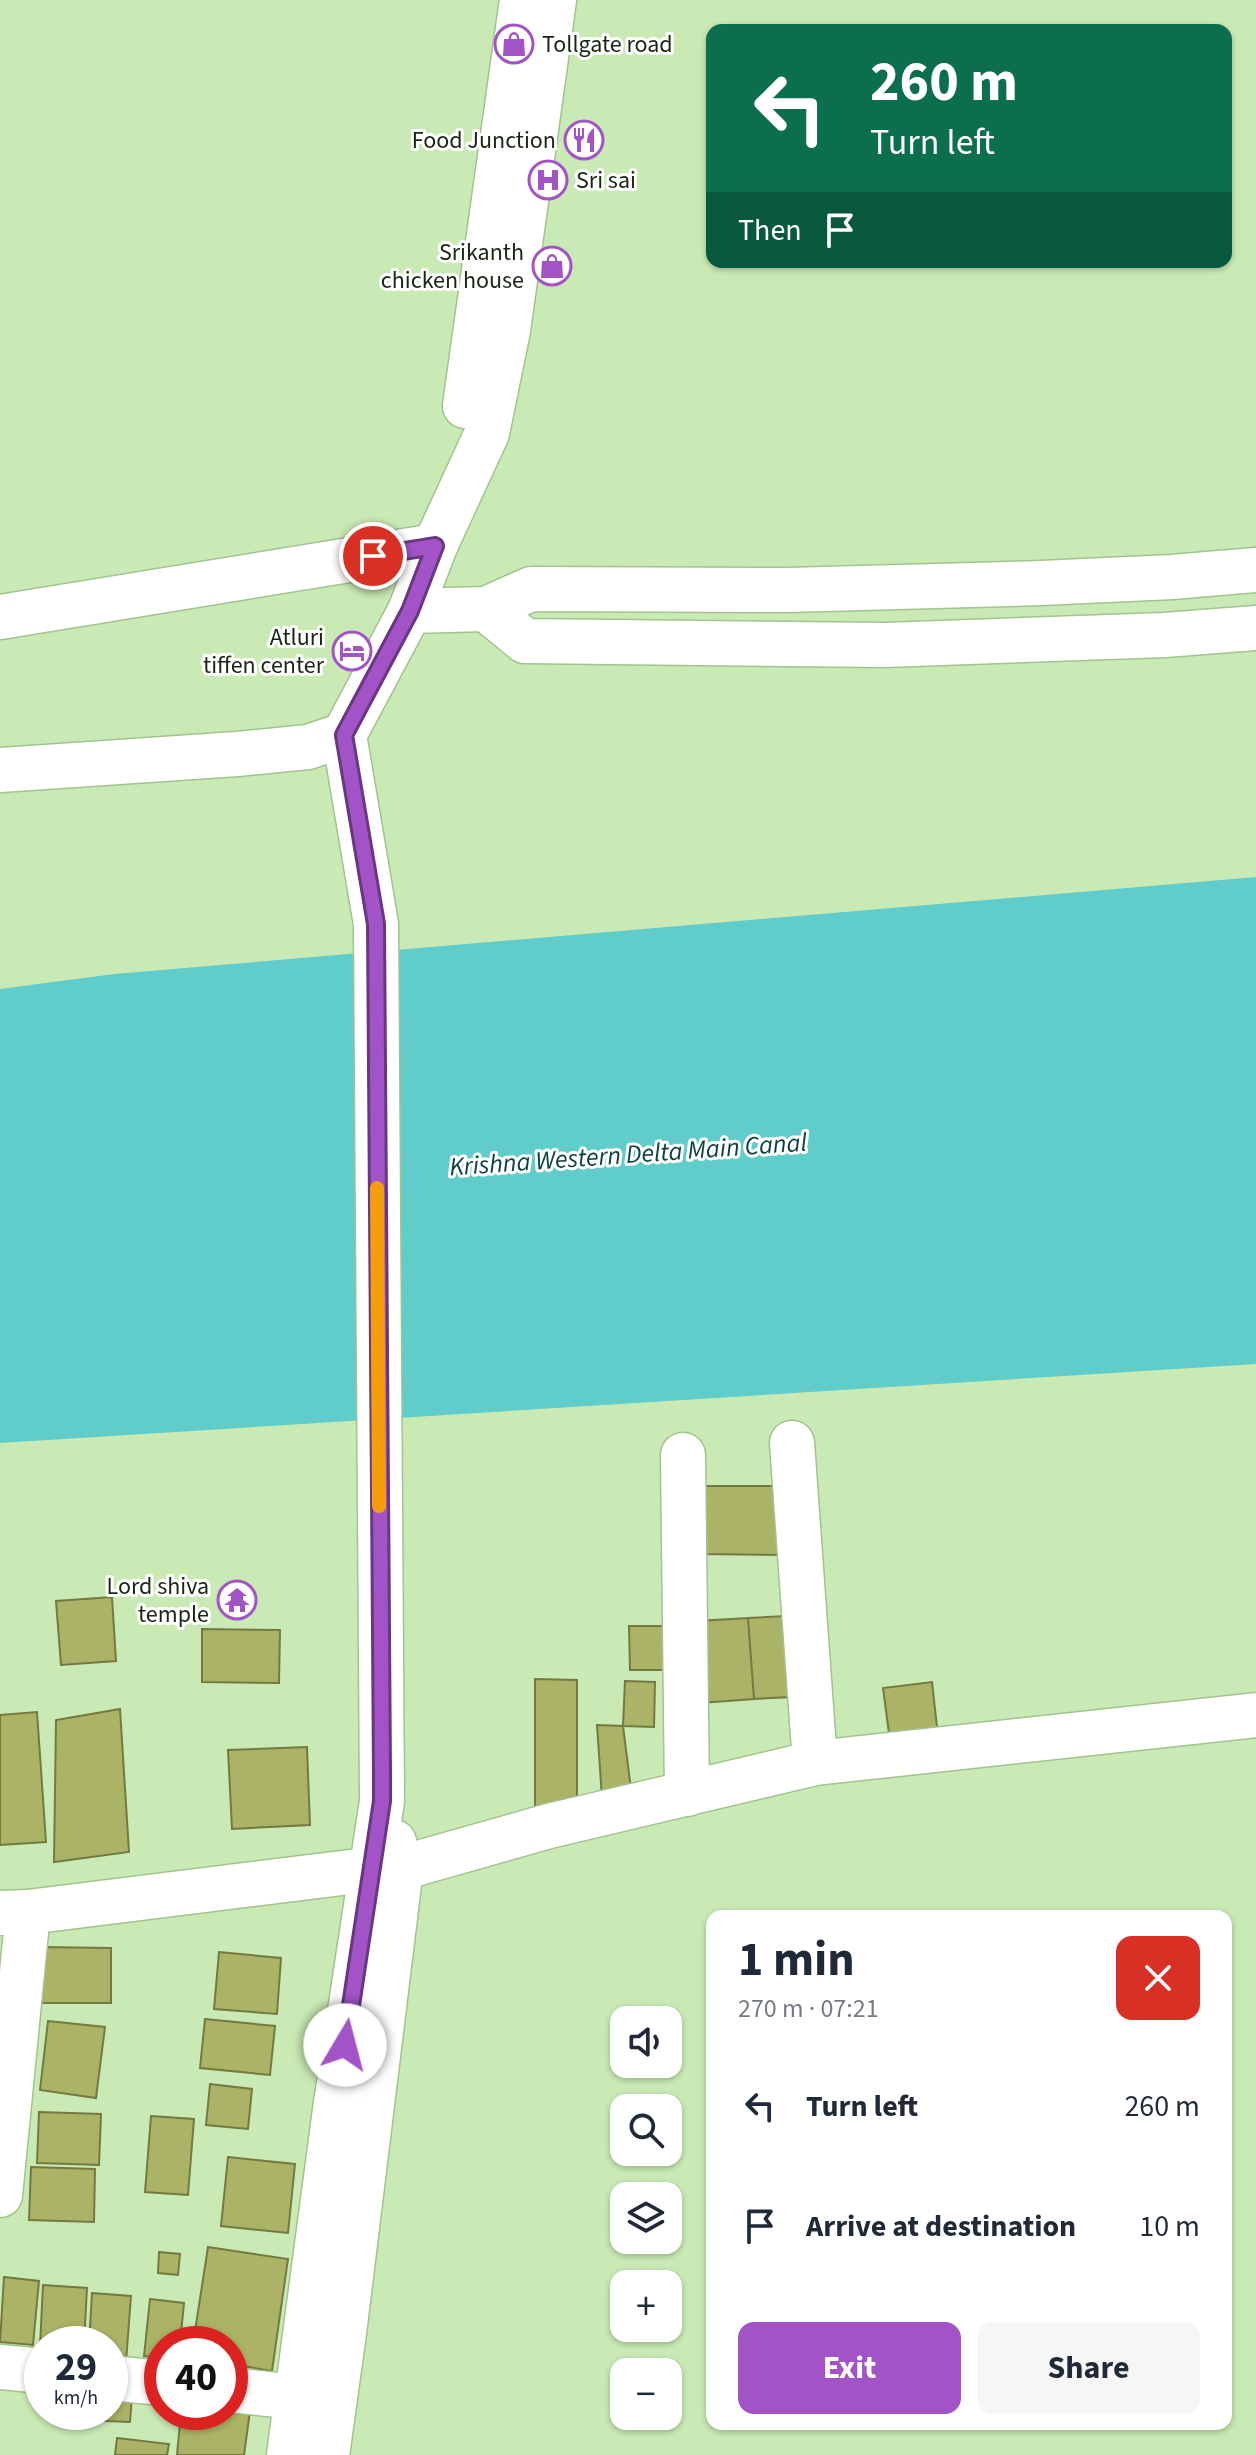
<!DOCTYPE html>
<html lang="en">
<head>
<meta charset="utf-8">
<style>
  body { margin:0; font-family:"Source Sans 3",sans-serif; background:#f6f6f7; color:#1f2937; height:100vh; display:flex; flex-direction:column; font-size:30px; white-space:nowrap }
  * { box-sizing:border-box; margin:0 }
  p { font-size:26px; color:#747a83 }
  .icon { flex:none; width:44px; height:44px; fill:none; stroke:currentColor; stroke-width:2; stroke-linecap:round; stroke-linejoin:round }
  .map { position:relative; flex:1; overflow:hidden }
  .details { position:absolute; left:706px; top:1910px; width:526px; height:520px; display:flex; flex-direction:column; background:#fff; border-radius:16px; box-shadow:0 2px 6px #0004 }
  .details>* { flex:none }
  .hud { position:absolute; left:706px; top:24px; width:526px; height:244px; border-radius:16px; box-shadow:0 2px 6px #0004; background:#0b6e4f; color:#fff; overflow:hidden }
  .buttons { position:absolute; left:610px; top:2006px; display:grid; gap:16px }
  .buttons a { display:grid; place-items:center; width:72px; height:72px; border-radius:16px; background:#fff; box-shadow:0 2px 6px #0004; font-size:40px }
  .speed { position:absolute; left:24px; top:2326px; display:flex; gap:16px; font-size:40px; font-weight:700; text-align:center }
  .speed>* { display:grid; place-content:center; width:104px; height:104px; border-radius:50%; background:#fff; box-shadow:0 2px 6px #0004; line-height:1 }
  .speed small { font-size:20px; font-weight:400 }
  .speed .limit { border:12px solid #d22; background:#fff; color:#111 }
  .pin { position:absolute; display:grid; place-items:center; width:68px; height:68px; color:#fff; margin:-34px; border:4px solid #fff; border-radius:50%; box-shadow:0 2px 8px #0007 }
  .me { position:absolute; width:88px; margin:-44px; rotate:8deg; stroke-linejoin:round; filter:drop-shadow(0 0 6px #0008) }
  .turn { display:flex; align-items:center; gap:28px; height:168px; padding:0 32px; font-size:36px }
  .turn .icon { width:104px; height:104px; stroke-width:2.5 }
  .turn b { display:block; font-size:56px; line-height:68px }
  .then { display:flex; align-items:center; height:76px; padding:0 32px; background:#0003; gap:16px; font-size:30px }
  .round { display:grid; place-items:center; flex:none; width:84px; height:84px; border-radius:16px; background:#f6f6f7 }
  .headline { display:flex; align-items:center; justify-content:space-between; height:136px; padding:0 32px }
  h1 { font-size:48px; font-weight:700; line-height:60px }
  .primary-button { display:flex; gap:16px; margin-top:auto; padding:16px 32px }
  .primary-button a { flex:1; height:92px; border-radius:16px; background:#a254c6; color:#fff; font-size:32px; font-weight:700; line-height:92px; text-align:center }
  .primary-button a+a { background:#f6f6f7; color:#1f2937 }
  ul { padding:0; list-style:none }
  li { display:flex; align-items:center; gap:24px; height:120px; padding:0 32px }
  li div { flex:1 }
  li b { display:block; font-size:30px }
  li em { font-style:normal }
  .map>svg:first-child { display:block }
  .water { fill:#60cdca }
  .building { fill:#abb367; stroke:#747941; stroke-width:2 }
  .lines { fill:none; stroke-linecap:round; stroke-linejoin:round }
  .minor-casing { stroke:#a3c28e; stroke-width:47 }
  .tertiary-casing { stroke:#a3c28e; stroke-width:47 }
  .secondary-casing { stroke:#a3c28e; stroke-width:47 }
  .primary-casing { stroke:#a3c28e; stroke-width:47 }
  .minor { stroke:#fff; stroke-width:44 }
  .tertiary { stroke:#fff; stroke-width:44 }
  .secondary { stroke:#fff; stroke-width:44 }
  .primary { stroke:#fff; stroke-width:44 }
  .route-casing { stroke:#693781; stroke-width:20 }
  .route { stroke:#a254c6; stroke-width:14 }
  .slow { stroke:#f59e0b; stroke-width:14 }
  .labels { text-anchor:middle; stroke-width:6; stroke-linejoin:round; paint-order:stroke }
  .poi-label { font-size:24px; fill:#1a2612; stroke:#fff; text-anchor:end }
  .water-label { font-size:26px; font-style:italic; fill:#0e4140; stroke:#fff }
</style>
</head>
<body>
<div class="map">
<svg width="1256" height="2455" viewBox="0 0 1256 2455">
  <rect width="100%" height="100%" fill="#caeab5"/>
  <path class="water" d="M 1256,877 L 1256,1364 L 0,1443 L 0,989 L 114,974 Z"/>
  <path class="building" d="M 698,1486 L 780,1486 L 780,1555 L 698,1554 Z
    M 112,1597 L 116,1661 L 61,1665 L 56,1601 Z
    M 785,1616 L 791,1697 L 754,1699 L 748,1618 Z
    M 748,1618 L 754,1699 L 701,1703 L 697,1621 Z
    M 629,1626 L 674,1626 L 674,1670 L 630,1670 Z
    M 202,1629 L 280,1630 L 279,1683 L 202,1682 Z
    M 535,1679 L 577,1680 L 577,1803 L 535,1813 Z
    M 625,1681 L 655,1682 L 654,1727 L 623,1726 Z
    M 932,1682 L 938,1736 L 890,1741 L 883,1688 Z
    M 120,1709 L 129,1852 L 54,1862 L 56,1720 Z
    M 37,1712 L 46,1842 L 0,1845 L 0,1715 Z
    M 597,1725 L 623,1726 L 632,1797 L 602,1798 Z
    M 307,1747 L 310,1825 L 232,1829 L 228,1750 Z
    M 41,1947 L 111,1948 L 111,2003 L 41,2003 Z
    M 219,1952 L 281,1958 L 277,2014 L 214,2009 Z
    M 205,2019 L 275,2026 L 270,2075 L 200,2068 Z
    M 48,2021 L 105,2027 L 96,2098 L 40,2090 Z
    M 210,2084 L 252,2089 L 248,2129 L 206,2125 Z
    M 39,2112 L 101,2114 L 99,2165 L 37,2163 Z
    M 151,2116 L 194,2119 L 188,2195 L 145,2192 Z
    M 228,2157 L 295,2164 L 288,2233 L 221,2226 Z
    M 31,2167 L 95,2169 L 94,2222 L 29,2220 Z
    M 208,2247 L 288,2259 L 272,2371 L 230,2364 L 230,2344 L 193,2344 Z
    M 159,2252 L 180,2254 L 178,2275 L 158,2273 Z
    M 4,2277 L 39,2281 L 33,2345 L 0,2342 Z
    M 43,2285 L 87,2288 L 84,2344 L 42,2344 L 40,2346 Z
    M 92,2293 L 131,2296 L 126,2362 L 110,2361 L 110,2344 L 89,2344 Z
    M 150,2299 L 184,2303 L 180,2344 L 162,2344 L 162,2358 L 144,2356 Z
    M 110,2393 L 132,2395 L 130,2422 L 105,2421 L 106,2412 L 110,2412 Z
    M 251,2404 L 244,2455 L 177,2455 L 181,2412 L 230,2412 Z
    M 117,2438 L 169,2444 L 167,2455 L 115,2455 Z"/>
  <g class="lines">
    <g class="minor-casing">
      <path id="minor" d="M 0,617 L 435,546
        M 792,1443 L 815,1763
        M 683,1455 L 687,1794
        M 0,2195 L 28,1912
        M 0,2367 L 42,2371
        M 110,2378 L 162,2383
        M 230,2390 L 297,2397"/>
    </g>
    <g class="tertiary-casing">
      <path id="tertiary" d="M 0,1913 L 28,1912 L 358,1871 L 401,1868 L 549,1826 L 815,1763 L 1256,1715
        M 289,2455 L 336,2103 L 382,1801 L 376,924 L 344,735
        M 327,2455 L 344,2333 L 401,1868 L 394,1842"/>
    </g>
    <g class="secondary-casing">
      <path id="secondary" d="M 486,609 L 525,641 L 885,645 L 1165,635 L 1256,628
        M 0,770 L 237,754 L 308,747 L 344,735 L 410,611 L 486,609 L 531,589 L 788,590 L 1041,583 L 1172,577 L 1256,570"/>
    </g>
    <g class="primary-casing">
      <path id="primary" d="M 465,406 L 522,0
        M 410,611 L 435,546 L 487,433 L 508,330 L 554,0"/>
    </g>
    <use href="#minor" class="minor"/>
    <use href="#tertiary" class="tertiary"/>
    <use href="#secondary" class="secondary"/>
    <use href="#primary" class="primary"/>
  </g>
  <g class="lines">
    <g class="route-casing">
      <path id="route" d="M 345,2045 L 382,1801 L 382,1774 L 376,924 L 344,735 L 410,611 L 435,546 L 373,556"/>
    </g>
    <use href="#route" class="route"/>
    <path class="slow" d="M 377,1188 L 379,1506"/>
  </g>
  <defs>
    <g id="shop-ring" transform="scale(2)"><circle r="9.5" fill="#fff" stroke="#a254c6" stroke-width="1.5"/><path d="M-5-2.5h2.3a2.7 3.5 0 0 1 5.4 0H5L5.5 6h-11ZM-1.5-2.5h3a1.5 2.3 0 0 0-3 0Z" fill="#a254c6"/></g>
    <g id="restaurant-ring" transform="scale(2)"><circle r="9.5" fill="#fff" stroke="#a254c6" stroke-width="1.5"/><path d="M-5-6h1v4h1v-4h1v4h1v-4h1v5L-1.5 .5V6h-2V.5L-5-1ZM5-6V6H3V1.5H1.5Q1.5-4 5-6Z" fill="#a254c6"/></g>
    <g id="hospital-ring" transform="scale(2)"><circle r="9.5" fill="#fff" stroke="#a254c6" stroke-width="1.5"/><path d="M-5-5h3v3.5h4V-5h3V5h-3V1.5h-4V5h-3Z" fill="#a254c6"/></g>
    <g id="hotel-ring" transform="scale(2)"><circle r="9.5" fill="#fff" stroke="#a254c6" stroke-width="1.5"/><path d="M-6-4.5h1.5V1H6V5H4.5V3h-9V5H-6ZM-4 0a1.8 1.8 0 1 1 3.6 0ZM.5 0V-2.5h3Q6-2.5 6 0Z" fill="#a254c6"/></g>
    <g id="temple-ring" transform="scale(2)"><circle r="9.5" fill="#fff" stroke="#a254c6" stroke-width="1.5"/><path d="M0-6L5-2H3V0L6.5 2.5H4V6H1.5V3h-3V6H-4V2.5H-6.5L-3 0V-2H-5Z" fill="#a254c6"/></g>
  </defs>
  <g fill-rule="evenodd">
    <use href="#shop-ring" x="514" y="44"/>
    <use href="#restaurant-ring" x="584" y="140"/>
    <use href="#hospital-ring" x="548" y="180"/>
    <use href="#shop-ring" x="552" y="266"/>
    <use href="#hotel-ring" x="352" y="651"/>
    <use href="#temple-ring" x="237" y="1600"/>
  </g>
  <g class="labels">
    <g class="poi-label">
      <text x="542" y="52" text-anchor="start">Tollgate road</text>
      <text x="556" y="148">Food Junction</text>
      <text x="576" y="188" text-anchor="start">Sri sai</text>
      <text x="524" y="260">Srikanth<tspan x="524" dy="28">chicken house</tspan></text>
      <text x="324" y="645">Atluri<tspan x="324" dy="28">tiffen center</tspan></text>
      <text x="209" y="1594">Lord shiva<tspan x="209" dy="28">temple</tspan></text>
    </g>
    <g class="water-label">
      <text transform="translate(628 1154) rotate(-4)" y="9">Krishna Western Delta Main Canal</text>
    </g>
  </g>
</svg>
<div class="buttons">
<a><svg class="icon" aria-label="sound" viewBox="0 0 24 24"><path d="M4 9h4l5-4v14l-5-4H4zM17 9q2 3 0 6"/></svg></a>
<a><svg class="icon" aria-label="search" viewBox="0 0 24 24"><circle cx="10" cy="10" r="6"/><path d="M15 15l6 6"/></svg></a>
<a><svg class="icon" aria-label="layers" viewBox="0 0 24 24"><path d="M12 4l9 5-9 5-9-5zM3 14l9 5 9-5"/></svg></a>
<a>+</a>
<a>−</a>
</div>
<div class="speed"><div>29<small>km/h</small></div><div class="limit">40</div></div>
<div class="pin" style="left:373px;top:556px;background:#d93025"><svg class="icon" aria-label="arrive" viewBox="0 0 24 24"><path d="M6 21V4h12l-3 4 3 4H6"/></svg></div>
<svg class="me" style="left:345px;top:2045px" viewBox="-20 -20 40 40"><circle r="19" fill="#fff"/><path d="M0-13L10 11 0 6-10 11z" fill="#a254c6"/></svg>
<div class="hud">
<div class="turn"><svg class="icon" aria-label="left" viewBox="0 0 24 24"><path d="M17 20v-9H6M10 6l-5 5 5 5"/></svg><div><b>260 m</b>Turn left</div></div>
<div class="then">Then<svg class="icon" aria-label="arrive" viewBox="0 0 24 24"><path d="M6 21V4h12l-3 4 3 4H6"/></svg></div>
</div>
<section class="details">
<div class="headline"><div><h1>1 min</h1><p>270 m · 07:21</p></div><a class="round" style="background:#d93025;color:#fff"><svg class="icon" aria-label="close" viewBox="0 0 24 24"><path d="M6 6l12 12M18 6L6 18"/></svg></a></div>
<ul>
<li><svg class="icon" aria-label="left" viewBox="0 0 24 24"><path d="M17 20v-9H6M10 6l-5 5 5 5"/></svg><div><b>Turn left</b></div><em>260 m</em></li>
<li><svg class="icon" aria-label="arrive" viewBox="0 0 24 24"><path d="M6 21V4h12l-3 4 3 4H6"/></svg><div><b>Arrive at destination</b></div><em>10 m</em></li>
</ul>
<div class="primary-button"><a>Exit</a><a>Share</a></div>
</section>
</div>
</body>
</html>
